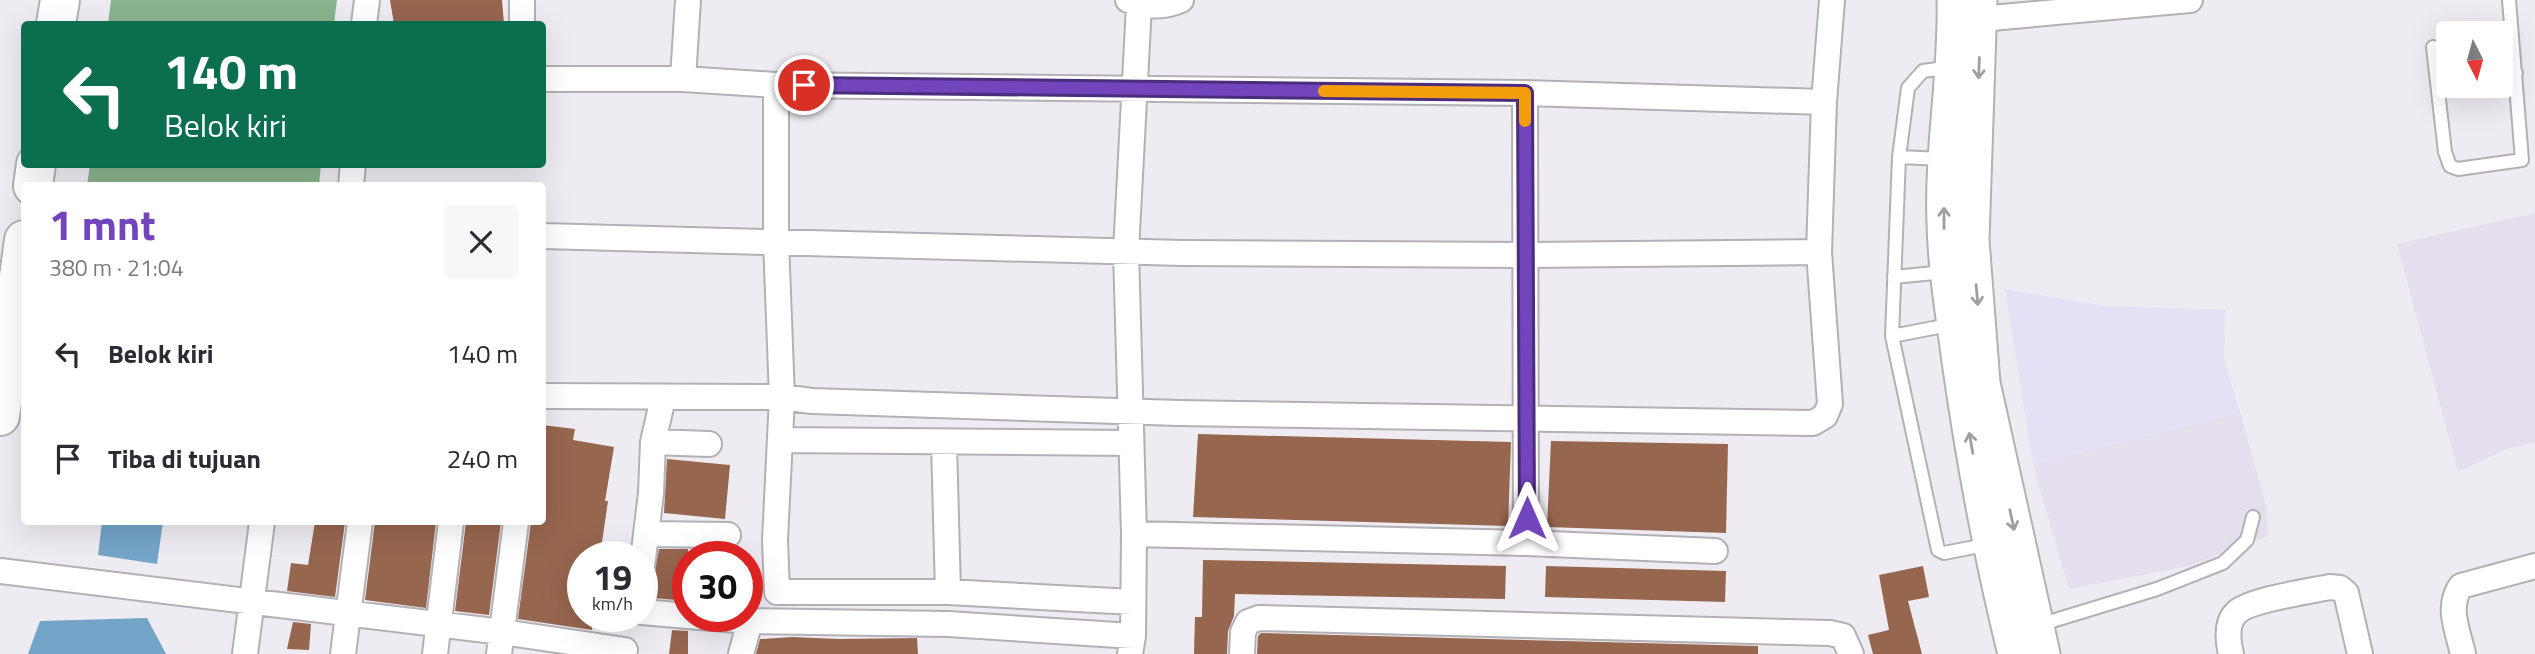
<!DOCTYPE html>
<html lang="id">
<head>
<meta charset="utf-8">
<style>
  body { margin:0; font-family:"Titillium Web",sans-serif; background:#f7f7f7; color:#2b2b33; height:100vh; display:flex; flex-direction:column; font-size:26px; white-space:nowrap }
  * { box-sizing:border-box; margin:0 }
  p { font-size:23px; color:#7c7c81 }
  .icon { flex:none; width:38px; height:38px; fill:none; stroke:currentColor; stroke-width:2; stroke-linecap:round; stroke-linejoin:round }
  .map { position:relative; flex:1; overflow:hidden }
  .sheet { position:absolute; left:21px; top:182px; width:525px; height:343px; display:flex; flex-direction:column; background:#fff; border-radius:7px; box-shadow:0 7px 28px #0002 }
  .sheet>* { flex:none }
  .guide { position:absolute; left:21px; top:21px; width:525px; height:147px; border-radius:7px; box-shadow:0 7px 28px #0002; background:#0b6e4f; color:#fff; overflow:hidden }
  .needle { width:46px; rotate:174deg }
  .fabs { position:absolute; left:2436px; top:21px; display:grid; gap:14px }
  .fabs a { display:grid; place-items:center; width:77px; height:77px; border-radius:7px; background:#fff; box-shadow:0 7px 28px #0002; font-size:35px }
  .speed { position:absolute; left:567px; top:541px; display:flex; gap:14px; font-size:35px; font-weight:700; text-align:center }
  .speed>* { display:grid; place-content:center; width:91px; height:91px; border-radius:50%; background:#fff; box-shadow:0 7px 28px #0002; line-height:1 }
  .speed small { font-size:18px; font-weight:400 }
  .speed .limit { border:10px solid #d22; background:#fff; color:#111 }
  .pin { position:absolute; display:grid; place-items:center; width:60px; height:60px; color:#fff; margin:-30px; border:4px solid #fff; border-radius:50%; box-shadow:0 2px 7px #0007 }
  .me { position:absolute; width:77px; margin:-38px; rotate:0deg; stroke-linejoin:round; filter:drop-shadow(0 0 5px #0008) }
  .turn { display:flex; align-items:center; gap:24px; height:147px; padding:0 28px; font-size:32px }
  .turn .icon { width:91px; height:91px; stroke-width:2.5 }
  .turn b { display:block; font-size:49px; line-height:60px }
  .round { display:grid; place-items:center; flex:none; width:74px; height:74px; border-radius:7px; background:#f7f7f7 }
  .headline { display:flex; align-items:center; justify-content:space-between; height:119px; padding:0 28px }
  h1 { font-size:42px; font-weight:700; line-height:52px; color:#7345bd }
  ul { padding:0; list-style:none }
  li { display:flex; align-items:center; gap:21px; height:105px; padding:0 28px }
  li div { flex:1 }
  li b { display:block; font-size:26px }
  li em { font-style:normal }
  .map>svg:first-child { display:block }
  .commercial { fill:#e5e0f5 }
  .built { fill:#e5dfed }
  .forest { fill:#89b38c }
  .water { fill:#74a4c7 }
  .building { fill:#97664f }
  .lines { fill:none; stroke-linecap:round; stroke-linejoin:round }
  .service-casing { stroke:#b3b0b6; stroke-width:16 }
  .minor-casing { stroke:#b3b0b6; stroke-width:28 }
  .secondary-casing { stroke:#b3b0b6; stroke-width:37 }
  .trunk-casing { stroke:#b3b0b6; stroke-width:42 }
  .service { stroke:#fff; stroke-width:12 }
  .minor { stroke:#fff; stroke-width:24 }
  .secondary { stroke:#fff; stroke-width:33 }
  .trunk { stroke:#fff; stroke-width:38 }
  .oneway { stroke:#9f9fa0 }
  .route-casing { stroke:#4b2d7b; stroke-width:18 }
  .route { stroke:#7345bd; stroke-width:12 }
  .slow { stroke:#f59e0b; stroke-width:12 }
</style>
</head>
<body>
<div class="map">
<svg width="2535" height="654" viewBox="0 0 2535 654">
  <rect width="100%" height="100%" fill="#eeecf2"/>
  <path class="commercial" d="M 2005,289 L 2105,306 L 2225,310 L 2224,360 L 2240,412 L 2033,465 Z"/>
  <path class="built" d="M 2535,213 L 2535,442 L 2507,449 L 2458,472 L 2397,244 Z
    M 2240,412 L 2266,505 L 2268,536 L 2189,566 L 2069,589 L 2033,465 Z"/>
  <path class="forest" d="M 111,0 L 337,0 L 334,24 L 108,24 Z
    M 90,165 L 90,164 L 321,165 L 319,185 L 87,185 Z"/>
  <path class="water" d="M 102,522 L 163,522 L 157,564 L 98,555 Z
    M 147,618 L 166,654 L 28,654 L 40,621 Z"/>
  <path class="building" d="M 390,0 L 502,0 L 504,24 L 394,24 Z
    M 542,425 L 575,429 L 573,440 L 614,447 L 605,501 L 608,501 L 600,556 L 583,556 L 583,616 L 593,616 L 592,630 L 518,619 L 531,522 L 542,522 Z
    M 1198,434 L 1511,442 L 1508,526 L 1193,517 Z
    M 1551,441 L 1728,444 L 1726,533 L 1547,527 Z
    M 667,459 L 730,465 L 725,519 L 664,513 Z
    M 315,522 L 345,522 L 335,597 L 287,591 L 291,563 L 308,565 Z
    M 375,522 L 436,522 L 426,608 L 365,600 Z
    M 466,522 L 501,522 L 489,615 L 455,611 Z
    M 659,549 L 688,549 L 688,601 L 642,597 L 642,582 L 654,575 Z
    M 1203,560 L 1506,566 L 1505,599 L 1235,594 L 1234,616 L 1228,631 L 1227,654 L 1194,654 L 1195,617 L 1202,617 Z
    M 1546,566 L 1726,571 L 1725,602 L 1545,597 Z
    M 1923,566 L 1929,597 L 1908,601 L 1922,654 L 1873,654 L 1868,635 L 1889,630 L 1879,575 Z
    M 293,622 L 311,624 L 309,650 L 287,649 Z
    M 672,630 L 688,631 L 688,654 L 669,654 Z
    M 1261,633 L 1758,646 L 1758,654 L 1257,654 L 1258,636 Z
    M 792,637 L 839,639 L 917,638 L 918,654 L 756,654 L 760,639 Z"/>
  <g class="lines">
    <g class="service-casing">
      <path id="service" d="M 2433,47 L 2445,152 L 2450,166 L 2458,169 L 2522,160 L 2509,0
        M 1952,67 L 1923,71 L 1908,88 L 1899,157 L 1892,336 L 1938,550 L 1944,553 L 1990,544
        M 2501,75 L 2516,73
        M 1899,157 L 1943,159
        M 1894,277 L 1944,272
        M 1892,336 L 1954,324
        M 2039,625 L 2157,589 L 2223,563 L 2247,540 L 2253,517"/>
    </g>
    <g class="minor-casing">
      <path id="minor" d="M 1128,0 C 1146,7 1163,8 1181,0
        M 1980,19 L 2190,0
        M 364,24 L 367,0
        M 522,24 L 522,0
        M 542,79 L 683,79 L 776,85 L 1525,93 L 1824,102
        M 683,79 L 688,0
        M 776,85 L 776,241 L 782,397 L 775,540 L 777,592 L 948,592
        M 1525,93 L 1526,543
        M 351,186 L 353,164
        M 542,236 L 1183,253 L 1526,255 L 1819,252
        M 542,396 L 782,397 L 812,401 L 1179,413 L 1813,423 L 1825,416 L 1830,404 L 1819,252 L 1824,102 L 1832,0
        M 781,440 L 1131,443
        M 653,442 L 709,444
        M 944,443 L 948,592 L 1133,602
        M 646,534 L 728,535
        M 1134,534 L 1526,543 L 1715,551
        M 642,567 L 651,493 L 653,442 L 663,398
        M 0,571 L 502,632 L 625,650
        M 642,612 L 688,616
        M 688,616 L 750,621 L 948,624 L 1133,636
        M 245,654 L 262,522
        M 343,654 L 360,522
        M 435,654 L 451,522
        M 499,654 L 516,522
        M 741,654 L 750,621
        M 1130,654 L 1133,636 L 1134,534 L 1126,251 L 1139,5
        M 1242,654 L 1243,632 L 1248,622 L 1259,618 L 1830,633 L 1843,636 L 1851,654
        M 2231,654 C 2228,641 2226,623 2236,613 C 2248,600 2310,591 2330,587 L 2340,588 L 2346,593 L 2360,654
        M 2463,654 C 2458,631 2446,607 2461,586 L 2535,566"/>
    </g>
    <g class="secondary-casing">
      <path id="secondary" d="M 1954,0 C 1956,75 1941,149 1944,223 C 1945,269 1953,316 1959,361 C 1973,460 1991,557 2015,654
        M 1980,0 L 1972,240 L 1983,383 L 2043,654"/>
    </g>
    <g class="trunk-casing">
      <path id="trunk" d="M 56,24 L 60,0
        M 33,186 L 36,164
        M 0,416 L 24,240"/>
    </g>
    <use href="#service" class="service"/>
    <use href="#minor" class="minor"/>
    <use href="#secondary" class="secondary"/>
    <use href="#trunk" class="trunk"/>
  </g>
  <defs><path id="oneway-shaft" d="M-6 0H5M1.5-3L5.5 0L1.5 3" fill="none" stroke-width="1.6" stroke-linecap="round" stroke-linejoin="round" transform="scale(1.75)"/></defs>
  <g class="oneway">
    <use href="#oneway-shaft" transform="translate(1979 68) rotate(92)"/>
    <use href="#oneway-shaft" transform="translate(1944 218) rotate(-90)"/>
    <use href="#oneway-shaft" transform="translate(1977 295) rotate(85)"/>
    <use href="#oneway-shaft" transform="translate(1971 443) rotate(-100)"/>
    <use href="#oneway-shaft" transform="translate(2012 520) rotate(78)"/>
  </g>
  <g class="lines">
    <g class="route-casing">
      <path id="route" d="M 804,85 L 1525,93 L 1527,518"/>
    </g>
    <use href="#route" class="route"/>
    <path class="slow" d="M 1324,91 L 1525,93 L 1525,121"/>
  </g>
</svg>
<div class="fabs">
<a><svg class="needle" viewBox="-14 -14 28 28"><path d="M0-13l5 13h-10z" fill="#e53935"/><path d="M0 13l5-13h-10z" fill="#7c7c81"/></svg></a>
</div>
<div class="speed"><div>19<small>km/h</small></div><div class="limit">30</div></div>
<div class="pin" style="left:804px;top:85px;background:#d93025"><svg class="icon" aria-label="arrive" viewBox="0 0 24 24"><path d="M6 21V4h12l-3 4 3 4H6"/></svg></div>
<svg class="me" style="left:1527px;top:518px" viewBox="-20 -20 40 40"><path d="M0-17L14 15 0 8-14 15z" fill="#7345bd" stroke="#fff" stroke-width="4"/></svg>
<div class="guide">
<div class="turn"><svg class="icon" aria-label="left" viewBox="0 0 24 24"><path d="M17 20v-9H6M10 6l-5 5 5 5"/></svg><div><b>140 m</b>Belok kiri</div></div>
</div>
<section class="sheet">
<div class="headline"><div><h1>1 mnt</h1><p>380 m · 21:04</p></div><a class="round"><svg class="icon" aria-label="close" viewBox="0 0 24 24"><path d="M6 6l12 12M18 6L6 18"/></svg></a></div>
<ul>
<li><svg class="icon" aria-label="left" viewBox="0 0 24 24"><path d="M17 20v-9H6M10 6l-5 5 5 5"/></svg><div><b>Belok kiri</b></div><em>140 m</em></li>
<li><svg class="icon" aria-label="arrive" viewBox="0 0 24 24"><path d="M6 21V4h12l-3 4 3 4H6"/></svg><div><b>Tiba di tujuan</b></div><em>240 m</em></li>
</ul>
</section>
</div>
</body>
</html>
